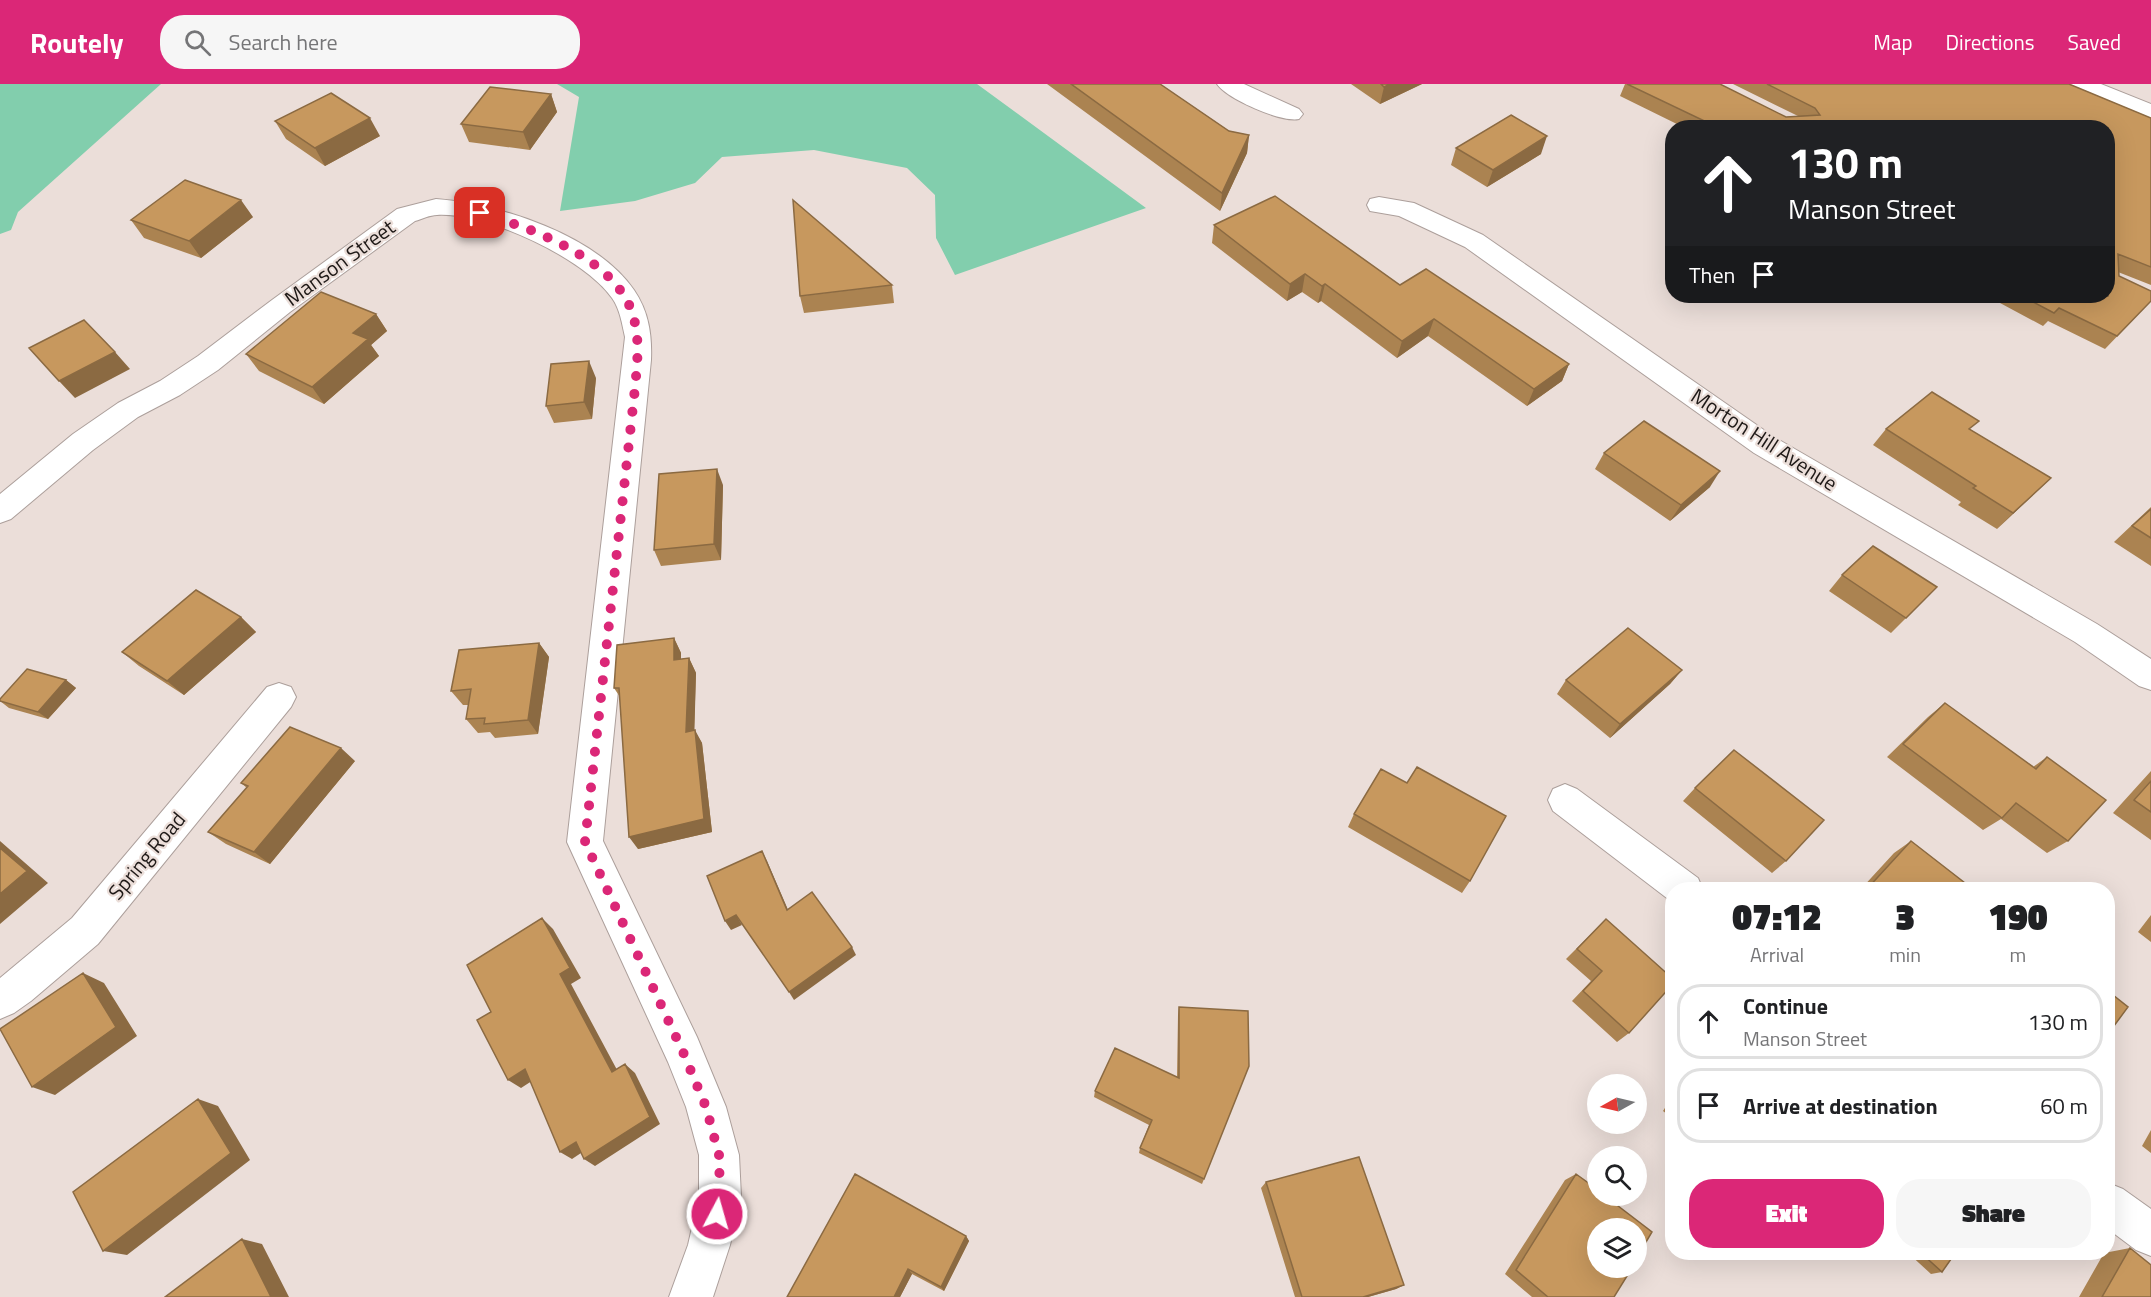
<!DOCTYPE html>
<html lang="en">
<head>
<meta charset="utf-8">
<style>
  body { margin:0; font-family:"Titillium Web",sans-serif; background:#f6f6f6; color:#202124; height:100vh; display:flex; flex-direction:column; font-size:22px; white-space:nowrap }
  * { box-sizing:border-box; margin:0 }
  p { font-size:20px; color:#757577 }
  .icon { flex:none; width:33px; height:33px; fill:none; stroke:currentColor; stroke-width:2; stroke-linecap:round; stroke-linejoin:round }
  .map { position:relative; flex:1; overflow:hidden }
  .details { position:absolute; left:1665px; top:798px; width:450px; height:378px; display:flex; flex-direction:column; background:#fff; border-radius:24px; box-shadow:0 6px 24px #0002 }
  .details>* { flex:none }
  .banner { position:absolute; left:1665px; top:36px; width:450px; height:183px; border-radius:24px; box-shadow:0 6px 24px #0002; background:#202124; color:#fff; overflow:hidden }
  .needle { width:39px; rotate:262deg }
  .controls { position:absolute; left:1587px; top:990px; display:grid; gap:12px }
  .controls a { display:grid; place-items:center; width:60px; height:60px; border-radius:50%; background:#fff; box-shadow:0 6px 24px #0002; font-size:30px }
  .pin { position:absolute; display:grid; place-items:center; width:51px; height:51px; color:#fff; margin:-26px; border-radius:12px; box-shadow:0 3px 9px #0006 }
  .me { position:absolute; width:66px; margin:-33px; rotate:6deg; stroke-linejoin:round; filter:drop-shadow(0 0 4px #0008) }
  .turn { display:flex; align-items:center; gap:21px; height:126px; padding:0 24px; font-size:27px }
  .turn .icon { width:78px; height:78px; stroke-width:2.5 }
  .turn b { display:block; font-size:42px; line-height:51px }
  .then { display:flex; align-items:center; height:57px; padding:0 24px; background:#0003; gap:12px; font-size:22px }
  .eta { display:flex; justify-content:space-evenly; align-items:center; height:102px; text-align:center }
  .eta b { font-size:36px; font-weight:800; line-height:42px }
  .button { display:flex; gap:12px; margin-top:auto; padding:12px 24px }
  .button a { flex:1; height:69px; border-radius:24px; background:#db2777; color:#fff; font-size:24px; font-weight:800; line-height:69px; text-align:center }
  .button a+a { background:#f6f6f6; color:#202124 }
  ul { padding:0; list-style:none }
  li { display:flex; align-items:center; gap:18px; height:75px; margin:0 12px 9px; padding:0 12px; border:3px solid #e0e0e0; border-radius:24px }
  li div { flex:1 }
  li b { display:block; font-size:22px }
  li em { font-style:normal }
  header { display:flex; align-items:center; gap:36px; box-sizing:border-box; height:84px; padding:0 30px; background:#db2777; color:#fff }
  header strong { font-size:28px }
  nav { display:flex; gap:33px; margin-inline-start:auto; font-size:21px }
  .search { width:420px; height:54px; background:#f6f6f6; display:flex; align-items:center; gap:15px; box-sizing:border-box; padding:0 21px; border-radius:24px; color:#757577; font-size:22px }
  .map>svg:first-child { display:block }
  .green { fill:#82cead }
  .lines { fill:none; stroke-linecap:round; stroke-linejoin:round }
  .street-casing { stroke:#ac9f9b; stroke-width:2 }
  .street { fill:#fff; fill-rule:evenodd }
  .wall { fill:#ab8351 }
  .shaded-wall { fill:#8b6a42 }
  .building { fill:#c7985e; stroke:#8b6a42; stroke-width:1.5 }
  .route { stroke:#db2777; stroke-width:10; stroke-dasharray:0 18 }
  .labels { text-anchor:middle; stroke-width:4.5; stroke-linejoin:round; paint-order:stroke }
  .street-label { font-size:21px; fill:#1e1917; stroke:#ebded9 }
</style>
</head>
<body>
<header>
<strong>Routely</strong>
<div class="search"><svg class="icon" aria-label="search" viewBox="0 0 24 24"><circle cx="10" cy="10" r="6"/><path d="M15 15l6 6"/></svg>Search here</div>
<nav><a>Map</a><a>Directions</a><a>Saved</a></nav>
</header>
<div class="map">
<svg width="2151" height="1213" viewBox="0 0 2151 1213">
  <rect width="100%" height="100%" fill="#ebded9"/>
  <path class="green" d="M 0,0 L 161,0 L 18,128 L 11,146 L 0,150 Z
    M 557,0 L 977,0 L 1146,124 L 955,191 L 936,154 L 935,111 L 907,84 L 814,66 L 722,73 L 695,99 L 635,117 L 560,127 L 579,13 Z"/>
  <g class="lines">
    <g class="street-casing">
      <path id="street" d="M 1217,0 L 1244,0 L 1299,25 L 1303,30 L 1299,35 C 1282,39 1227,15 1217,0 Z
        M 2070,0 L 2101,0 L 2151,20 L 2151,35 L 2073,5 Z
        M 1379,113 L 1414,119 L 1483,151 L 1774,353 L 2097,540 L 2151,575 L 2151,606 L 2139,602 L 2075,558 L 1754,369 L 1465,163 L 1399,132 L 1370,127 L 1367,121 L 1370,115 Z
        M 436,115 C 500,120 596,151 634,206 C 649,228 652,251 651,276 L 603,757 L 697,953 L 726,1023 L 739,1071 L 741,1113 L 730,1161 L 713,1213 L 669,1213 L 688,1161 L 699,1113 L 699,1071 L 686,1023 L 668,978 L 567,758 L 625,253 C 622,240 620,225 612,214 C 584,174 486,128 437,131 C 430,131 422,135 415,137 L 290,228 L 218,286 L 180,311 L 138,333 L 93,366 L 11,435 L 0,439 L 0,410 L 73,350 L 118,319 L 160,297 L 198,272 L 272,216 L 397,125 Z
        M 279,599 L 291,603 L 296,613 L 291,623 L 98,860 L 31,917 L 14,929 L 0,935 L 0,894 L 72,834 L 267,603 Z
        M 1565,700 L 1577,705 L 1698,794 L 1703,806 L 1672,806 L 1672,818 L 1553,727 L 1548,716 L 1553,705 Z
        M 2108,1099 L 2123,1105 L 2151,1125 L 2151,1172 L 2136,1166 L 2108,1145 Z"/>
    </g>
    <use href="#street" class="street"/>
  </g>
  <path class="wall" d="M 1047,0 L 1160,0 L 1229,47 L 1249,51 L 1247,69 L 1220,127 Z
    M 1351,0 L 1422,0 L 1380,20 Z
    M 1625,0 L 1720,0 L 1786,33 L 1798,32 L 1733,0 L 2069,0 L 2151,34 L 2151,201 L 2118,188 L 2119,192 L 2151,217 L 2105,265 L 2048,237 L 2043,242 L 1987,212 L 2108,212 L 2108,44 L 1685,44 L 1620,12 Z
    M 551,10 L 557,28 L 530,66 L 469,58 L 461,40 Z
    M 275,37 L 380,52 L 325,82 L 286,55 Z
    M 1456,64 L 1541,70 L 1487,103 L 1451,81 Z
    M 253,133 L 201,174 L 144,154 L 131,136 Z
    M 1214,141 L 1400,201 L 1569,280 L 1562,297 L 1527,322 L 1428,252 L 1397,274 L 1321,217 L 1318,219 L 1302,208 L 1287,217 L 1212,159 Z
    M 892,201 L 894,219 L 804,229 L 800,212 Z
    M 376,230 L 387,247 L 371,261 L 379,272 L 324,320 L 259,287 L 246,270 Z
    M 596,294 L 592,335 L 554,339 L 546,322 Z
    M 1886,345 L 1971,346 L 2051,394 L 1997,445 L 1958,421 L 1961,418 L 1873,361 Z
    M 1604,369 L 1710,403 L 1670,437 L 1595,385 Z
    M 723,401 L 721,476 L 661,482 L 654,466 Z
    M 2151,423 L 2151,482 L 2114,458 Z
    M 1842,491 L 1937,503 L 1891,549 L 1829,507 Z
    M 241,533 L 256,548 L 184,611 L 139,582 L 122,568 Z
    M 674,554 L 681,569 L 681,575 L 689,574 L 696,589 L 694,646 L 702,659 L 712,748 L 638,765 L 620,613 L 614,604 Z
    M 539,559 L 549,573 L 538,650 L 495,654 L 490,648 L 478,649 L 466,635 L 469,621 L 463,621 L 451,607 Z
    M 1682,586 L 1670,600 L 1610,654 L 1557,610 L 1566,596 Z
    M 66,596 L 76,604 L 48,635 L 9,624 L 0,617 Z
    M 1945,619 L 2033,683 L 2047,673 L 2068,757 L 2047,769 L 2001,735 L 1983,746 L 1887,673 L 1928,633 Z
    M 355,677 L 270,780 L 226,760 L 208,748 L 247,704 L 241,699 Z
    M 2151,687 L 2151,756 L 2113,729 Z
    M 1695,704 L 1786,777 L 1772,789 L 1683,717 Z
    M 1354,730 L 1470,797 L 1462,809 L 1348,743 Z
    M 1911,757 L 1974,806 L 1860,806 L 1894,769 Z
    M 2151,831 L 2151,858 L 2138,848 Z
    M 1606,835 L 1629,949 L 1617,958 L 1572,917 L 1591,897 L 1566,875 Z
    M 1179,923 L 1204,1095 L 1202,1100 L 1139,1069 L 1140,1064 L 1149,1041 L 1094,1013 L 1095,1007 L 1177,993 L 1178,931 Z
    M 1672,1013 L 1672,1034 L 1663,1027 Z
    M 2151,1046 L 2151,1069 L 2142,1062 Z
    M 855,1090 L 966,1152 L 969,1157 L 944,1207 L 912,1190 L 900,1213 Z
    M 1576,1090 L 1614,1213 L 1532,1213 L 1505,1190 L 1565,1096 Z
    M 1266,1098 L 1404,1201 L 1396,1205 L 1368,1213 L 1295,1213 L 1261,1104 Z
    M 2130,1164 L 2151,1213 L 2079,1213 L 2104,1169 Z
    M 1907,1168 L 1956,1168 L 1942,1188 L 1931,1190 Z"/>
  <path class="shaded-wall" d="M 1390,0 L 1422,0 L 1380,20 L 1384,3 Z
    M 551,10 L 557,28 L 530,66 L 523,48 Z
    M 370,34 L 380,52 L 325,82 L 315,64 Z
    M 1249,51 L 1247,69 L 1220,127 L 1222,109 Z
    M 1547,52 L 1541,70 L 1487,103 L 1493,86 Z
    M 241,116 L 253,133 L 201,174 L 189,157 Z
    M 1305,190 L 1302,208 L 1287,217 L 1290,200 Z
    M 1325,200 L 1321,217 L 1318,219 L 1322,202 Z
    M 376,230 L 387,247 L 371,261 L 379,272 L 324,320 L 312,303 L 353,249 Z
    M 1434,235 L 1428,252 L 1397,274 L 1402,257 Z
    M 115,268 L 130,285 L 75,314 L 59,297 Z
    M 589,277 L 596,294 L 592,335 L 584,318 Z
    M 1569,280 L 1562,297 L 1527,322 L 1534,305 Z
    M 717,385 L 723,401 L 721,476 L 714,460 Z
    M 1720,387 L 1710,403 L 1670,437 L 1681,421 Z
    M 2051,394 L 2034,410 L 1997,445 L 2013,429 Z
    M 241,533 L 256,548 L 184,611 L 167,597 Z
    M 674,554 L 681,569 L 681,590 L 674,576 Z
    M 539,559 L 549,573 L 538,650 L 528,636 Z
    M 689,574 L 696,589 L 694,661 L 686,648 Z
    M 1682,586 L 1670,600 L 1610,654 L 1620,640 Z
    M 66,596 L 76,604 L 48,635 L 38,628 Z
    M 695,646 L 702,659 L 712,748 L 638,765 L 629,753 Z
    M 341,664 L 355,677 L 270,780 L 254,768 Z
    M 0,757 L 48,799 L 0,840 Z
    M 762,767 L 767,777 L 792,835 L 787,826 Z
    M 736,831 L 742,841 L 731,846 L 725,837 Z
    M 542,834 L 553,845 L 581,894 L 571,900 L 623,997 L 612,988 L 560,890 Z
    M 852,863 L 856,871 L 794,916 L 789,908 Z
    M 83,889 L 104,899 L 137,952 L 55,1011 L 32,1003 Z
    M 625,980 L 635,989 L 660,1040 L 595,1082 L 584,1075 Z
    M 525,985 L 538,993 L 521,1004 L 508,996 Z
    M 198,1015 L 218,1022 L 250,1076 L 127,1171 L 103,1167 Z
    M 576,1058 L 587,1065 L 572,1075 L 560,1068 Z
    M 966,1152 L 969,1157 L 944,1207 L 941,1203 Z
    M 242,1155 L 262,1160 L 289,1213 L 271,1213 Z
    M 908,1185 L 912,1190 L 900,1213 L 894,1213 Z
    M 1404,1201 L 1396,1205 L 1368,1213 L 1363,1213 Z"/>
  <path class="building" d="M 1071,0 L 1160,0 L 1229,47 L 1249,51 L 1222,109 Z
    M 1381,0 L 1390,0 L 1384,3 Z
    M 1627,0 L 1720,0 L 1786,33 L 1820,31 L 1815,24 L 1767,0 L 2069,0 L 2151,34 L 2151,183 L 2118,170 L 2119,192 L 2151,207 L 2151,217 L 2117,252 L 2059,224 L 2054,229 L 2022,212 L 2108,212 L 2108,44 L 1719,44 Z
    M 490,3 L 551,10 L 523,48 L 461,40 Z
    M 331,9 L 370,34 L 315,64 L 275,37 Z
    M 1511,31 L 1547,52 L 1493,86 L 1456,64 Z
    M 185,96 L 241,116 L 189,157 L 131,136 Z
    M 1275,112 L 1400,201 L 1426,185 L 1569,280 L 1534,305 L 1434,235 L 1402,257 L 1325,200 L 1322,202 L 1305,190 L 1290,200 L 1214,141 Z
    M 793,116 L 892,201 L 800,212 Z
    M 321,208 L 376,230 L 353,249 L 368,255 L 312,303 L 246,270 Z
    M 84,236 L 115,268 L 59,297 L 29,264 Z
    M 589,277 L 584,318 L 546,322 L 551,280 Z
    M 1932,308 L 1979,337 L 1969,345 L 2051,394 L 2013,429 L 1973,404 L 1976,402 L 1886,345 Z
    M 1644,337 L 1720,387 L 1681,421 L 1604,369 Z
    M 717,385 L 714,460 L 654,466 L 659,390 Z
    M 2151,425 L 2151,454 L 2132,442 Z
    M 1873,462 L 1937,503 L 1906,534 L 1842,491 Z
    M 196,506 L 241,533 L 167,597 L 122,568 Z
    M 1628,544 L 1682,586 L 1620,640 L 1566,596 Z
    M 674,554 L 674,576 L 689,574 L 686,648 L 695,646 L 704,735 L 629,753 L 619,604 L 614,604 L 617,561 Z
    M 539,559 L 528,636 L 484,640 L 485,634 L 466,635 L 471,605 L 451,607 L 459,566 Z
    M 27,585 L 66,596 L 38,628 L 0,617 L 0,615 Z
    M 1945,619 L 2036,685 L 2047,673 L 2106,716 L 2068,757 L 2016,719 L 2002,734 L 1903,660 Z
    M 290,643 L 341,664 L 254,768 L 208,748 L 248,702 L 241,699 Z
    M 1734,666 L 1824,736 L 1786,777 L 1695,704 Z
    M 1417,683 L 1506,732 L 1470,797 L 1354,730 L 1381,685 L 1407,699 Z
    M 2151,697 L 2151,728 L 2134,716 Z
    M 1911,757 L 1974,806 L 1866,806 Z
    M 0,764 L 27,787 L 0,810 Z
    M 762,767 L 787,826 L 812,808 L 852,863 L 789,908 L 736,831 L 725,837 L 707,792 Z
    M 542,834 L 570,884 L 560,890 L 612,988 L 625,980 L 650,1033 L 584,1075 L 576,1058 L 560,1068 L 525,985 L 508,996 L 477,936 L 491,928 L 467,881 Z
    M 1606,835 L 1672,894 L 1672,901 L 1629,949 L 1583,907 L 1602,887 L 1577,865 Z
    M 83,889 L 116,943 L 32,1003 L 0,945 Z
    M 2108,907 L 2128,923 L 2108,950 Z
    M 1179,923 L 1248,927 L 1249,982 L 1204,1095 L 1140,1064 L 1152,1036 L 1095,1007 L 1115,964 L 1179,994 Z
    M 198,1015 L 231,1069 L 103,1167 L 73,1108 Z
    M 1359,1073 L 1404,1201 L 1363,1213 L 1302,1213 L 1266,1098 Z
    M 855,1090 L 966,1152 L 941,1203 L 908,1185 L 894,1213 L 787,1213 Z
    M 1576,1090 L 1598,1106 L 1598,1112 L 1605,1112 L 1652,1148 L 1636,1175 L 1636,1144 L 1598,1144 L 1598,1184 L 1632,1184 L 1614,1213 L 1548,1213 L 1516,1186 Z
    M 242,1155 L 271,1213 L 165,1213 Z
    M 2130,1164 L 2151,1181 L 2151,1213 L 2102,1213 Z
    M 1920,1168 L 1956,1168 L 1942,1188 Z"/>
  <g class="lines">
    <path class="route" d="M 480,129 C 532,144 620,176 634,235 C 640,258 637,281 635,304 L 585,758 L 683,968 L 706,1023 L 719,1071 L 720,1113 L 717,1130"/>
  </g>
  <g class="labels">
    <g class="street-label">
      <text transform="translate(340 179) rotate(-36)" y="7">Manson Street</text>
      <text transform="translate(1764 356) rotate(33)" y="7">Morton Hill Avenue</text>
      <text transform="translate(147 772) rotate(-50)" y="7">Spring Road</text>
    </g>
  </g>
</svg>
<div class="controls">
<a><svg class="needle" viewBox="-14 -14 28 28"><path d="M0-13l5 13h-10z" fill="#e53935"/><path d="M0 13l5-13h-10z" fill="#757577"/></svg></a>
<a><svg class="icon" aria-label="search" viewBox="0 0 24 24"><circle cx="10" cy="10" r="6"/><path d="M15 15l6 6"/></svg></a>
<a><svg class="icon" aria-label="layers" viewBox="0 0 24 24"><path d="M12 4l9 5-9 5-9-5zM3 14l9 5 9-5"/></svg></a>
</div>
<div class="pin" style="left:480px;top:129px;background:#d93025"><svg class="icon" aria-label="arrive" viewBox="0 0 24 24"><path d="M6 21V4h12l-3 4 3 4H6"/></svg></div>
<svg class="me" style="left:717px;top:1130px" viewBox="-20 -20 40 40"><circle r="17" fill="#db2777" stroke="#fff" stroke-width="3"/><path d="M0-11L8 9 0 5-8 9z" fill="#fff"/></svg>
<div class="banner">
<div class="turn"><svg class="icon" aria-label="ahead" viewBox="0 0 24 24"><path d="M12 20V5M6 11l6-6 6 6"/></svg><div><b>130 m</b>Manson Street</div></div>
<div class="then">Then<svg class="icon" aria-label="arrive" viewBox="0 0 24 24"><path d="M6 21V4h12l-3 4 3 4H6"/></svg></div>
</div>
<section class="details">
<div class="eta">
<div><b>07:12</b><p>Arrival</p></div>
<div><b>3</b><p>min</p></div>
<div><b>190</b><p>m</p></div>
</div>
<ul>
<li><svg class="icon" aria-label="ahead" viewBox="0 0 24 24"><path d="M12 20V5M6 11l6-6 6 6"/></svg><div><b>Continue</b><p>Manson Street</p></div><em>130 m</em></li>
<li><svg class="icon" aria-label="arrive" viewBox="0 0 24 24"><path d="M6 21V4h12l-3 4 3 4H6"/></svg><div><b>Arrive at destination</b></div><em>60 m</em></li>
</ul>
<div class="button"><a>Exit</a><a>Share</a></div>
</section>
</div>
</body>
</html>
